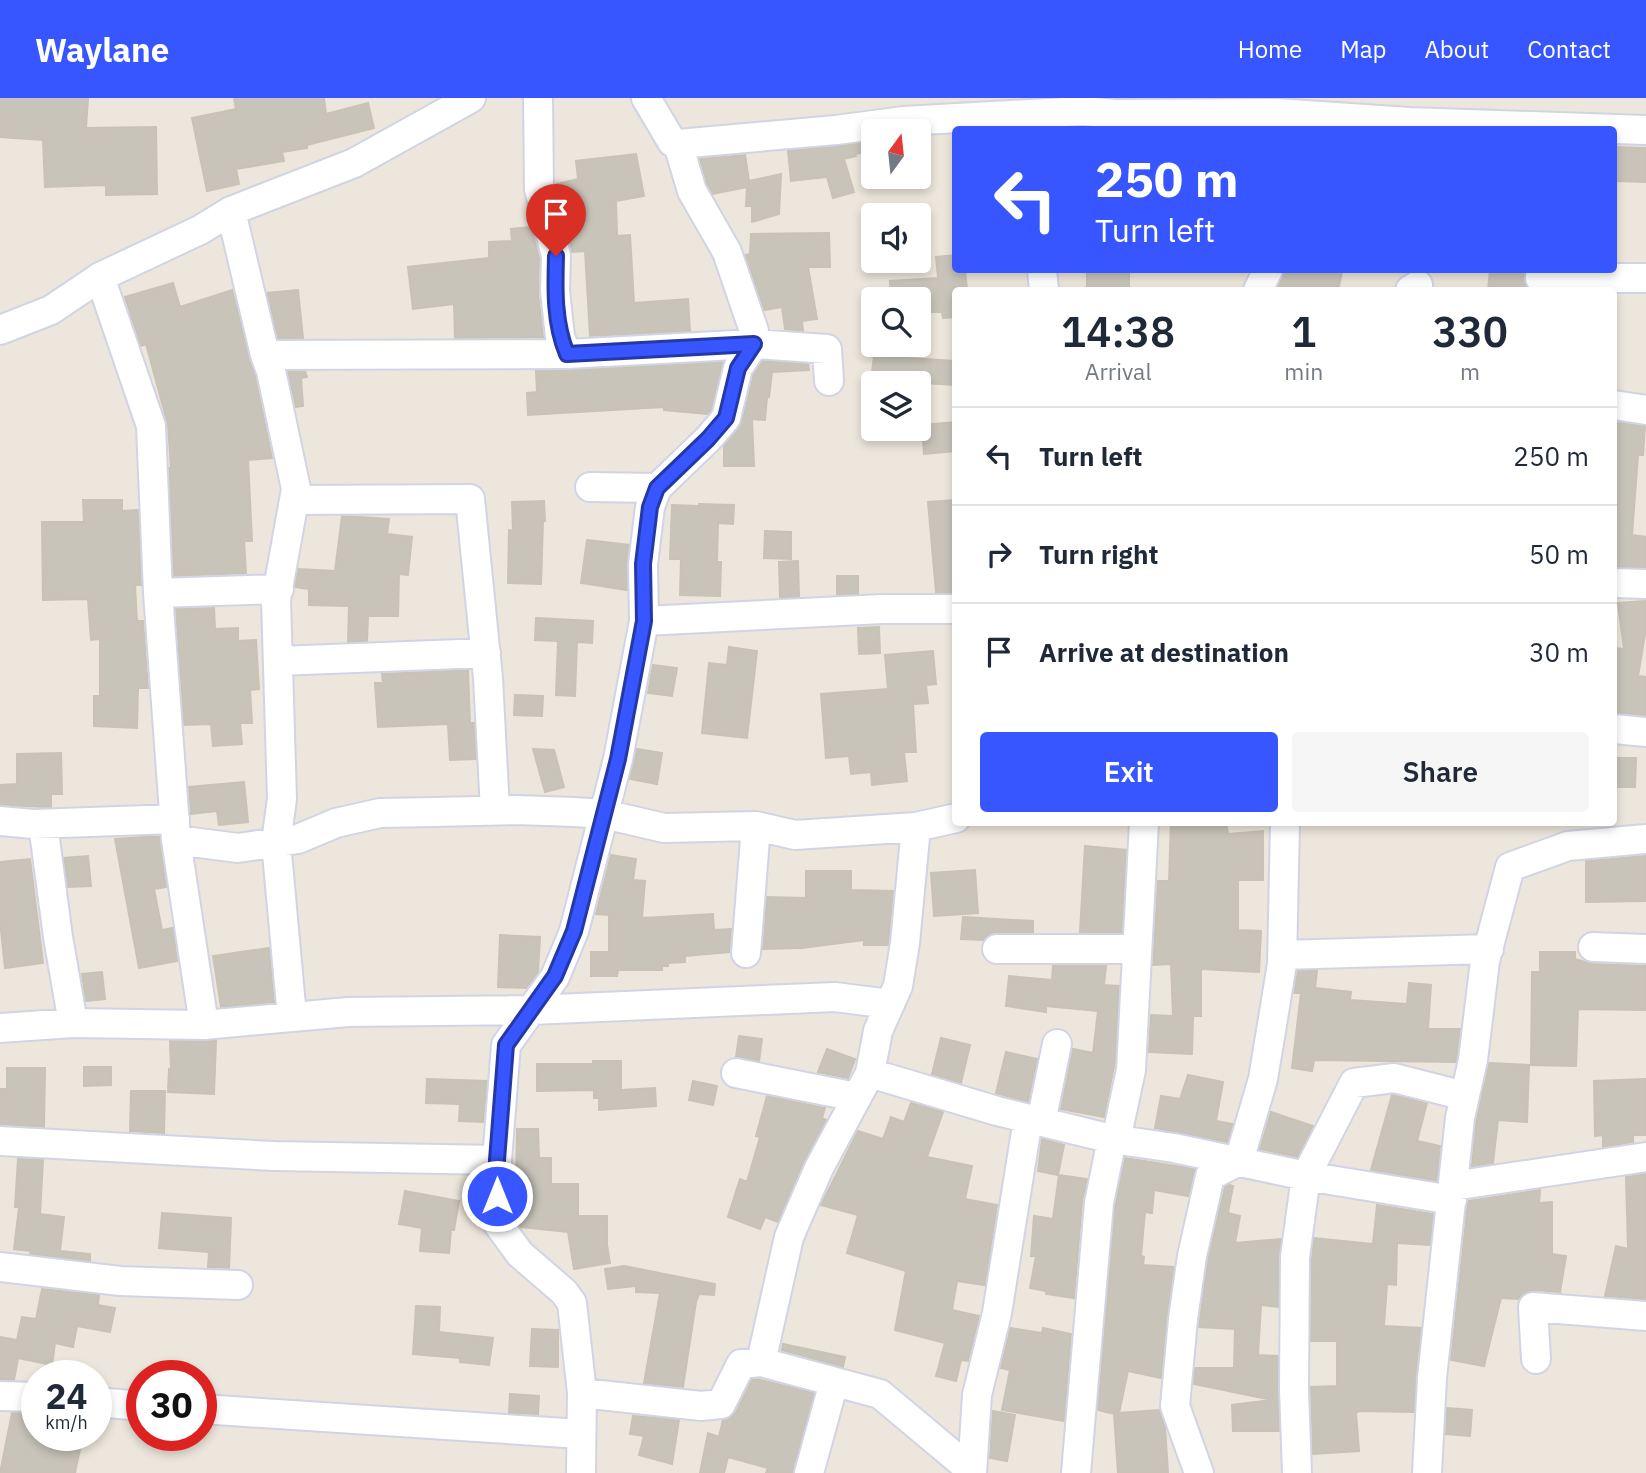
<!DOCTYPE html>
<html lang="en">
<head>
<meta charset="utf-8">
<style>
  body { margin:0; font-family:"IBM Plex Sans",sans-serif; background:#f6f6f7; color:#1f2937; height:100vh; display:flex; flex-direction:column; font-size:26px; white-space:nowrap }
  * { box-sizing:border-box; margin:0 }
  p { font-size:23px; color:#747a83 }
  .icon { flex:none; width:38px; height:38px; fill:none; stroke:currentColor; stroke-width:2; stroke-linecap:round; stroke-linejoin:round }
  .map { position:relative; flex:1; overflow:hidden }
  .details { position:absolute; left:952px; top:189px; width:665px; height:539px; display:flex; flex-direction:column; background:#fff; border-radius:7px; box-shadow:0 4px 10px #0003 }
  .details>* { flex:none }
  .guide { position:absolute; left:952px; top:28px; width:665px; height:147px; border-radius:7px; box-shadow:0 4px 10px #0003; background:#3756ff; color:#fff; overflow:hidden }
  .needle { width:46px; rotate:15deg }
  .tools { position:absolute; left:861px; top:21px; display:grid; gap:14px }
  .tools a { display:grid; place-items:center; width:70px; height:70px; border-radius:7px; background:#fff; box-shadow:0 4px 10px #0003; font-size:35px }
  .speed { position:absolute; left:21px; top:1262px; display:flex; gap:14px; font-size:35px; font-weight:700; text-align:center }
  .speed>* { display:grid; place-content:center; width:91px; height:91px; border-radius:50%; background:#fff; box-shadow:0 4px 10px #0003; line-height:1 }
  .speed small { font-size:18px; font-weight:400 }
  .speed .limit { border:10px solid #d22; background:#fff; color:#111 }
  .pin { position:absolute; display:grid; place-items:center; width:60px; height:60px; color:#fff; margin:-72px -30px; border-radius:50% 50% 50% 0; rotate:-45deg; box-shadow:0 0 7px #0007 }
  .pin .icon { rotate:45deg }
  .me { position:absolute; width:77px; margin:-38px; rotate:0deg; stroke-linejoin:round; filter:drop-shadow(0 0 5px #0008) }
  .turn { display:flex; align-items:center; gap:24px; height:147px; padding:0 28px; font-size:32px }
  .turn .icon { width:91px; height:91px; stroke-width:2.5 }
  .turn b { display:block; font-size:49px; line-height:60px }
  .eta { display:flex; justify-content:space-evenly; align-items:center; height:119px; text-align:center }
  .eta b { font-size:42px; font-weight:600; line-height:49px }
  .cta { display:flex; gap:14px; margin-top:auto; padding:14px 28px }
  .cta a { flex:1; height:80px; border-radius:7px; background:#3756ff; color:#fff; font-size:28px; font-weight:600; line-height:80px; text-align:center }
  .cta a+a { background:#f6f6f7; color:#1f2937 }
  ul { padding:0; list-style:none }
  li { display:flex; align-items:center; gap:21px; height:98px; padding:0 28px; border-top:2px solid #e0e1e3 }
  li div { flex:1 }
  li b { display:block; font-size:26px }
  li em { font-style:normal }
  header { display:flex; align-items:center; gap:42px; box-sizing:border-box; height:98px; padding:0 35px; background:#3756ff; color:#fff }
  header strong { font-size:33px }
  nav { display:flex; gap:38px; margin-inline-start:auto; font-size:24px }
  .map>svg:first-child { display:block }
  .building { fill:#c8c4ba; stroke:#c9c2b5; stroke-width:2 }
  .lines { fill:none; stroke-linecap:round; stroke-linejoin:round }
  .minor-casing { stroke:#d1d4e4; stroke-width:32 }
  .minor { stroke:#fff; stroke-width:28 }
  .route-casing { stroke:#2438a6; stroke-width:18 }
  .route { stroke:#3756ff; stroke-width:12 }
</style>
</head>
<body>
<header>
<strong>Waylane</strong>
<nav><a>Home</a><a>Map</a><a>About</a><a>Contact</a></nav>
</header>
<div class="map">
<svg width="1646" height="1375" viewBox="0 0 1646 1375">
  <rect width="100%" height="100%" fill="#ede6dc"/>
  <path class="building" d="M 0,0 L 88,0 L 86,30 L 156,29 L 157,96 L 106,97 L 106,87 L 45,89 L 43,42 L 0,39 Z
    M 234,0 L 324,0 L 326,16 L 368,5 L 374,30 L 307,47 L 307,50 L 282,54 L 284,63 L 236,71 L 239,86 L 207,93 L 192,20 L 236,11 Z
    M 873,44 L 873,53 L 855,56 L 856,58 L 844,61 L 854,94 L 833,100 L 827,79 L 791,83 L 788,53 Z
    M 1614,49 L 1646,50 L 1646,84 L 1614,83 Z
    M 636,56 L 644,98 L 616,103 L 617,138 L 630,137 L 634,205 L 688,201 L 690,233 L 590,238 L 585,153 L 572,154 L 557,86 L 578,81 L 576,63 Z
    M 745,57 L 749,83 L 781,76 L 779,116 L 752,124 L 752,108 L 746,108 L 747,89 L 713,96 L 707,86 L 700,61 Z
    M 531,129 L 539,160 L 538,195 L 543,239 L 455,240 L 454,206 L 413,211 L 408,169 L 489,160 L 489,144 L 512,143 L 511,131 Z
    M 829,135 L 830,169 L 808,169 L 817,221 L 802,223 L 803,233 L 785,231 L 782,209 L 764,212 L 745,157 L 750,156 L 751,136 Z
    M 956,157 L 956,172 L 965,172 L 967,192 L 956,192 L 956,219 L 943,220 L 942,214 L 919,214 L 919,201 L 891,201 L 890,183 L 938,180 L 936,159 Z
    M 1087,172 L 1129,172 L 1129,192 L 1087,192 Z
    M 1285,172 L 1329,172 L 1342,174 L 1338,192 L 1277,192 Z
    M 1490,172 L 1525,173 L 1525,192 L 1488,192 Z
    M 173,185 L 180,209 L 232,192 L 255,278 L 272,360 L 248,362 L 252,443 L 244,443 L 246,475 L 174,478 L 169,370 L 171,370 L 168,327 L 146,246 L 141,248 L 125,199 Z
    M 298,192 L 303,240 L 278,240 L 267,195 Z
    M 874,258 L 956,263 L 956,287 L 871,282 Z
    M 762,263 L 808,266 L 809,272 L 772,274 L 769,299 L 767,299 L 765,322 L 752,321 L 754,368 L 724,368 L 724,348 L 742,324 L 753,277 Z
    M 723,264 L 711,312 L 707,316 L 664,312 L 664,309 L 528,317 L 527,295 L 537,294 L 536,273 Z
    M 305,273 L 307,279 L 301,280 L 303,308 L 296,309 L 288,274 Z
    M 956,324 L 956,353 L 924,356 L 922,327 Z
    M 1622,325 L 1645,328 L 1643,357 L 1638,357 L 1632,437 L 1646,439 L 1646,469 L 1614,469 L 1614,326 Z
    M 83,402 L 122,402 L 122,413 L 138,412 L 141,487 L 135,487 L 137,523 L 143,523 L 148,590 L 138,590 L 137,630 L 94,628 L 94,598 L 100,598 L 100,541 L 91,542 L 88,501 L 43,502 L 42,424 L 84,424 Z
    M 956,402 L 956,494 L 936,494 L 928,404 Z
    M 544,403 L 545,423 L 543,423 L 541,486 L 508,485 L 509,432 L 513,433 L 512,404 Z
    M 699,406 L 734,407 L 733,426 L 718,425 L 717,464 L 721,464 L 720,498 L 680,497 L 681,461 L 670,461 L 672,407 L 699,408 Z
    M 342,418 L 389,421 L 387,436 L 412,439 L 408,477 L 399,476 L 398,518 L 368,518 L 367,543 L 348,544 L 349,508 L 309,507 L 309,491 L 295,489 L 298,471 L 335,473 Z
    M 765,433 L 791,434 L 791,461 L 764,460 Z
    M 587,442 L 629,447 L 627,492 L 581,485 Z
    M 798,463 L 799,499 L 780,499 L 779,464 Z
    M 837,478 L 858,478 L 858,496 L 837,497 Z
    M 1646,503 L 1646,530 L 1638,578 L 1646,579 L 1646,617 L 1614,615 L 1614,550 L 1624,551 L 1618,505 Z
    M 214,510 L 215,531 L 238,530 L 238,543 L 256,542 L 259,591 L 250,592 L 252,625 L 240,625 L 242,646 L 213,648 L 211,626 L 184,627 L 176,511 Z
    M 536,520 L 593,523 L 592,545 L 577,544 L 575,598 L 556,597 L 558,543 L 535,542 Z
    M 879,529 L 880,555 L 859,556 L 858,530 Z
    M 729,549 L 757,553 L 747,640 L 702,635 L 709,565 L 727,567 Z
    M 933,553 L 936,586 L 926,587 L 928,605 L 913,606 L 916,654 L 904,654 L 907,683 L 872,687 L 871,674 L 851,676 L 849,658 L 826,660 L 821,596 L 888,591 L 885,557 Z
    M 653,567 L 677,570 L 672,598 L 648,595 Z
    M 468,572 L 470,625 L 474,625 L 476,661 L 450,662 L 448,626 L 378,629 L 375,585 L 383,585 L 382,576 Z
    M 515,597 L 543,598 L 542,618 L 514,617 Z
    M 533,651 L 554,652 L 564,689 L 545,694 Z
    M 637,651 L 662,655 L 657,686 L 630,681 Z
    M 61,655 L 62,696 L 51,696 L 51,709 L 0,707 L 0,687 L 17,686 L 17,656 Z
    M 1614,660 L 1636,660 L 1635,689 L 1614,689 Z
    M 244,684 L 248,724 L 219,727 L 217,713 L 191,716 L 189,689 Z
    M 1171,724 L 1226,724 L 1228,736 L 1263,733 L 1263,782 L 1238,782 L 1238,832 L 1261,833 L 1259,874 L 1201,871 L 1201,918 L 1193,918 L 1192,956 L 1149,954 L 1151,917 L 1173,918 L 1171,866 L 1153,867 L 1158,783 L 1169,783 Z
    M 159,738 L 166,789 L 154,791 L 162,832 L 173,830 L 177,863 L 139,870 L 115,741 Z
    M 1085,748 L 1126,752 L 1122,834 L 1080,834 Z
    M 611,757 L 636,761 L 633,782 L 645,783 L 642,820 L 713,816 L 714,832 L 731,831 L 729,854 L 685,858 L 685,864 L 668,865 L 668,868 L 662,868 L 662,872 L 618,872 L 617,878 L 591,878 L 591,854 L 609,854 L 609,817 L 596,816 Z
    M 88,758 L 91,788 L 68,789 L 64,760 Z
    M 1646,758 L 1646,803 L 1586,804 L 1586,763 Z
    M 30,761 L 43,865 L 5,870 L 0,823 L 0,764 Z
    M 975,772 L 978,815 L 934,818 L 931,775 Z
    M 806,773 L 851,773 L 851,792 L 893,793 L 888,847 L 864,847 L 864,842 L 802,850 L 763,851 L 767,799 L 806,800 Z
    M 963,819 L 1033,823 L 1033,834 L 997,834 L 989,836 L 984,842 L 961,841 Z
    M 500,837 L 540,839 L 538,874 L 526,890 L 498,889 Z
    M 269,850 L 274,904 L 221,909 L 213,858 Z
    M 1540,854 L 1575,854 L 1575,861 L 1592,866 L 1646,868 L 1646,912 L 1578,911 L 1576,968 L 1531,967 L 1532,874 L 1540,874 Z
    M 1053,868 L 1106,868 L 1104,887 L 1119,888 L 1115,963 L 1104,1019 L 1061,1011 L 1073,951 L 1093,955 L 1098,913 L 1046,908 L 1046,914 L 1006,908 L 1009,878 L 1052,882 Z
    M 1298,873 L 1317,873 L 1315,890 L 1351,894 L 1350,902 L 1407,906 L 1409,885 L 1431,887 L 1428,931 L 1460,931 L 1456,964 L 1314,962 L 1312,973 L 1292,970 L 1301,895 L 1294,895 Z
    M 102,874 L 105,901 L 86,903 L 82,876 Z
    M 739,938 L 762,941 L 759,963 L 736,959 Z
    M 941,940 L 970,947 L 961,985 L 932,976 Z
    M 170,943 L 216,943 L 214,996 L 168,994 L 169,971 L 171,972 Z
    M 827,951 L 855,961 L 848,980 L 818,974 Z
    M 1006,954 L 1037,961 L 1028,1004 L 996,995 Z
    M 593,963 L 621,963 L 621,992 L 655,990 L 656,1008 L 599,1012 L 599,1000 L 594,1000 L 594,992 L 537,993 L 537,966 L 593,966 Z
    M 1489,965 L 1529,967 L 1527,1024 L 1498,1022 L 1493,1065 L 1472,1068 L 1476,1023 Z
    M 84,969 L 111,969 L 111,987 L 84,988 Z
    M 7,970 L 45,970 L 44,1029 L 0,1026 L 0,991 L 7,991 Z
    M 1188,977 L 1223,984 L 1216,1023 L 1233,1026 L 1227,1044 L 1155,1030 L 1161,998 L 1180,1001 Z
    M 427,981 L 487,983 L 483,1024 L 459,1023 L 460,1006 L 426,1005 Z
    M 1646,981 L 1646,1037 L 1633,1037 L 1633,1044 L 1603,1049 L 1603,1037 L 1595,1038 L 1594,983 Z
    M 693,983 L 717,988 L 713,1007 L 689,1002 Z
    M 131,993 L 165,993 L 164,1035 L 130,1033 Z
    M 1392,997 L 1427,1005 L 1417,1043 L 1440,1048 L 1437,1083 L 1371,1072 Z
    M 767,998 L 825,1010 L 822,1020 L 826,1022 L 804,1063 L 778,1124 L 765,1119 L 760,1131 L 728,1119 L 740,1081 L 747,1084 L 760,1039 L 756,1038 Z
    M 911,1005 L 943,1014 L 927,1059 L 972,1068 L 965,1101 L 997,1107 L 985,1187 L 957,1183 L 952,1212 L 979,1218 L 968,1263 L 961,1262 L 956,1283 L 936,1278 L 945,1245 L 895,1232 L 906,1173 L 847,1155 L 858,1117 L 821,1107 L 858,1033 L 883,1041 L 891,1019 L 904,1024 Z
    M 1271,1014 L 1313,1028 L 1297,1059 L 1260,1051 Z
    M 517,1031 L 538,1031 L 539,1060 L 551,1060 L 551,1086 L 578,1086 L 578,1118 L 607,1118 L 607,1147 L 610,1165 L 574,1171 L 568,1134 L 521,1129 L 515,1121 L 518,1087 L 516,1087 Z
    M 1042,1041 L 1064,1047 L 1058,1077 L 1038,1073 Z
    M 1125,1060 L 1195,1071 L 1188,1098 L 1154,1092 L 1152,1115 L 1145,1114 L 1141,1158 L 1144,1159 L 1143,1167 L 1174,1169 L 1161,1280 L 1128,1273 L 1119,1315 L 1159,1312 L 1165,1329 L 1168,1375 L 1118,1375 L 1114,1316 L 1098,1312 L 1115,1107 Z
    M 18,1061 L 43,1062 L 40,1116 L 64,1119 L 60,1153 L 90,1156 L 90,1163 L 30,1156 L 31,1153 L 14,1151 L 19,1109 L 15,1109 Z
    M 1646,1076 L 1646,1201 L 1605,1198 L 1616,1148 L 1628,1151 L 1626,1079 Z
    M 1059,1077 L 1087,1081 L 1082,1104 L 1074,1200 L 1046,1196 L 1046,1193 L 1030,1190 L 1036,1158 L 1031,1158 L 1034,1118 L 1053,1121 Z
    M 1229,1087 L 1233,1088 L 1228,1115 L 1240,1118 L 1235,1145 L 1281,1141 L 1278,1209 L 1261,1207 L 1258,1257 L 1278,1258 L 1279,1333 L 1233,1333 L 1232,1307 L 1272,1302 L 1194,1286 L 1195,1270 L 1234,1270 L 1235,1231 L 1199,1229 L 1208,1161 L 1225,1089 Z
    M 1540,1092 L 1539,1105 L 1552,1104 L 1552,1156 L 1566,1158 L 1560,1194 L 1534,1192 L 1525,1195 L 1518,1201 L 1501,1200 L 1484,1268 L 1451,1262 L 1468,1103 Z
    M 405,1093 L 459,1103 L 454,1132 L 451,1132 L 449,1155 L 420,1153 L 422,1130 L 399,1126 Z
    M 1377,1107 L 1433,1116 L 1430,1147 L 1397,1145 L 1396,1187 L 1387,1186 L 1384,1228 L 1421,1230 L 1414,1314 L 1359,1313 L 1356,1315 L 1359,1353 L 1313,1356 L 1311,1289 L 1337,1288 L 1337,1243 L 1311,1243 L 1312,1160 L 1314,1140 L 1373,1146 Z
    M 162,1115 L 231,1120 L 229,1170 L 208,1169 L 209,1154 L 159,1150 Z
    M 624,1168 L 715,1186 L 714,1197 L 699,1196 L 696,1204 L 683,1289 L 644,1285 L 660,1195 L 636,1194 L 636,1188 L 608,1191 L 605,1171 Z
    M 42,1191 L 99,1197 L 98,1207 L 115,1210 L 110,1234 L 77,1228 L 73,1249 L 55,1245 L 52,1267 L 18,1260 L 14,1282 L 0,1281 L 0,1239 L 17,1242 L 22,1219 L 36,1221 Z
    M 416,1208 L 440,1209 L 439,1234 L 493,1240 L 489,1267 L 460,1264 L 460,1260 L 413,1256 Z
    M 1010,1230 L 1042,1235 L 1043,1230 L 1071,1236 L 1064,1323 L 1002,1312 L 1010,1272 L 1001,1270 Z
    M 532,1231 L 558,1232 L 558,1269 L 530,1268 Z
    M 783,1246 L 845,1259 L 843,1269 L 782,1252 Z
    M 757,1281 L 814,1295 L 793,1375 L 766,1375 L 768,1370 L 728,1359 L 724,1375 L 700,1375 L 708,1335 L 719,1339 L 723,1322 L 728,1322 L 736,1314 L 752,1282 Z
    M 510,1296 L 539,1298 L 538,1316 L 509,1315 Z
    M 1447,1310 L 1472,1312 L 1470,1338 L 1446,1336 Z
    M 993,1313 L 1015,1317 L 1007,1363 L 990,1360 Z
    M 12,1315 L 32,1316 L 31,1322 L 37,1323 L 37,1337 L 83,1337 L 75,1375 L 0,1375 Z
    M 633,1318 L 679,1322 L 672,1366 L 639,1357 L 644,1338 L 630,1336 Z"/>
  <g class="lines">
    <g class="minor-casing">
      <path id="minor" d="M 538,0 L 539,91 L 556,158 L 555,193 L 560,239 L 567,256
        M 678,46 L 836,32 L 904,23 L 1083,13 L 1115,16 L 1276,15 L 1409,24 L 1646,32
        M 231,113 L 265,257 L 271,273 L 296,391 L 276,502 L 282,701 L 276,744 L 292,919
        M 1042,172 L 1044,192
        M 100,179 L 151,328 L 158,495 L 176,742
        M 1540,180 L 1646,180
        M 1258,192 L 1268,172
        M 1410,192 L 1418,187
        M 0,232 L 51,212 L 100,179 L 200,132 L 231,113 L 354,65 L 471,0
        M 265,257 L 567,256 L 754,246 L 827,251 L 829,283
        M 1614,307 L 1646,312
        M 590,389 L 657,390
        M 294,402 L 470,401 L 488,580 L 495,712
        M 1614,485 L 1646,486
        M 158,495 L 279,491
        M 644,523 L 882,511 L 956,511
        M 278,563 L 486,555
        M 1614,631 L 1646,634
        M 0,723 L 33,726 L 175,721
        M 43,726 L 58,839 L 73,925
        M 1593,849 L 1646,851
        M 997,851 L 1137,851
        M 746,855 L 756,728
        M 1282,857 L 1489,851
        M 204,927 L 176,742 L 238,750 L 298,741 L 336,725 L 380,715 L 434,714 L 516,712 L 574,714 L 604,716 L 664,730 L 756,728 L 795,737 L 916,729 L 956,720
        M 0,930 L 73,925 L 204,927 L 348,914 L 531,912 L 835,899 L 890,906
        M 736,975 L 856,999
        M 870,975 L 997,1013 L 1112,1041 L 1174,1050 L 1306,1078 L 1452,1102
        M 1041,1024 L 1057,946
        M 1116,1042 L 1131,972 L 1144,724
        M 0,1043 L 274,1058 L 497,1062
        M 1453,1088 L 1646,1059
        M 0,1169 L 120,1183 L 238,1187
        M 1536,1261 L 1533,1209 L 1646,1218
        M 761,1264 L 789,1139 L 819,1070 L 870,975 L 878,933 L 898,888 L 905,845 L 916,729
        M 582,1295 L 701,1308 L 721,1306 L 741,1266 L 761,1264 L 880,1296 L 972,1373
        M 0,1298 L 37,1299
        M 96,1304 L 142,1308
        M 201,1311 L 581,1336
        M 581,1375 L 582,1295 L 572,1205 L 564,1194 L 520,1156 L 498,1126 L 497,1062 L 506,947 L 555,879 L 574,833 L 618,661 L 644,523 L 643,466 L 650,409 L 657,390 L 708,341 L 726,320 L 738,270 L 754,246 L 754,233 L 727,154 L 692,93 L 678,46 L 672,44 L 646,0
        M 809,1375 L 834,1284
        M 972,1375 L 977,1297 L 997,1215 L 1028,1021
        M 1076,1375 L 1099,1105 L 1112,1041
        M 1199,1375 L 1175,1308 L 1183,1221 L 1192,1158 L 1210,1078 L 1239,1063 L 1263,981 L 1282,866 L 1285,724
        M 1297,1375 L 1294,1291 L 1295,1159 L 1306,1078 L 1354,985 L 1394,980 L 1465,998
        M 1427,1375 L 1432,1280 L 1460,1020 L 1473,962 L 1485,863 L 1510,769 L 1568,748 L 1646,741"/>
    </g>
    <use href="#minor" class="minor"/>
  </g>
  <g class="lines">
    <g class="route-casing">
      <path id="route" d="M 497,1098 L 497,1062 L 506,947 L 555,878 L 574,833 L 618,661 L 644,523 L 643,466 L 650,409 L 657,390 L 708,341 L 726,320 L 738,270 L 754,246 L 567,256 C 554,225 555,191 556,158"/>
    </g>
    <use href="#route" class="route"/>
  </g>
</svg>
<div class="tools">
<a><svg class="needle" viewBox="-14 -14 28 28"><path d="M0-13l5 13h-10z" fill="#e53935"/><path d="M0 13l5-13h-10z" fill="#747a83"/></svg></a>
<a><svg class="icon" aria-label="sound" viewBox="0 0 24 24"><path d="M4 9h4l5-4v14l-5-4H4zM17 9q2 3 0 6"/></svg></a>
<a><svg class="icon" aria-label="search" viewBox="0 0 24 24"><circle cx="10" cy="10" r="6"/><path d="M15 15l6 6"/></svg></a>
<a><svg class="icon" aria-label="layers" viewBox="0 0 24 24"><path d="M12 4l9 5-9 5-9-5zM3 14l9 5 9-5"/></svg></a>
</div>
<div class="speed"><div>24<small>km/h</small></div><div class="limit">30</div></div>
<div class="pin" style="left:556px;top:158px;background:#d93025"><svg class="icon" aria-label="arrive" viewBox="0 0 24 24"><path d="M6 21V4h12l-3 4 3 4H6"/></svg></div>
<svg class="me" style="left:497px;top:1098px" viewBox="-20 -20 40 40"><circle r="17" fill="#3756ff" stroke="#fff" stroke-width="3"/><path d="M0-11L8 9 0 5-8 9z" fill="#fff"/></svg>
<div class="guide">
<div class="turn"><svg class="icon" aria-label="left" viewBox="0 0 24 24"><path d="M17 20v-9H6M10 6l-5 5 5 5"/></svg><div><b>250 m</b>Turn left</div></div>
</div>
<section class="details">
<div class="eta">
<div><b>14:38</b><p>Arrival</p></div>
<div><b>1</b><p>min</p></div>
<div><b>330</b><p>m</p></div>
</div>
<ul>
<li><svg class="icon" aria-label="left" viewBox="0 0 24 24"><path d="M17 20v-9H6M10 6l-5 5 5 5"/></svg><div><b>Turn left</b></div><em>250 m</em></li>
<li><svg class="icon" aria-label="right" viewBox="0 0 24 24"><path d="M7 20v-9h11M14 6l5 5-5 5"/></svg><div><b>Turn right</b></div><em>50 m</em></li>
<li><svg class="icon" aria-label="arrive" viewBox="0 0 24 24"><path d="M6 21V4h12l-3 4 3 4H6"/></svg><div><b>Arrive at destination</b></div><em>30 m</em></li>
</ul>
<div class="cta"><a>Exit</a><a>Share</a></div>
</section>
</div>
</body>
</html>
